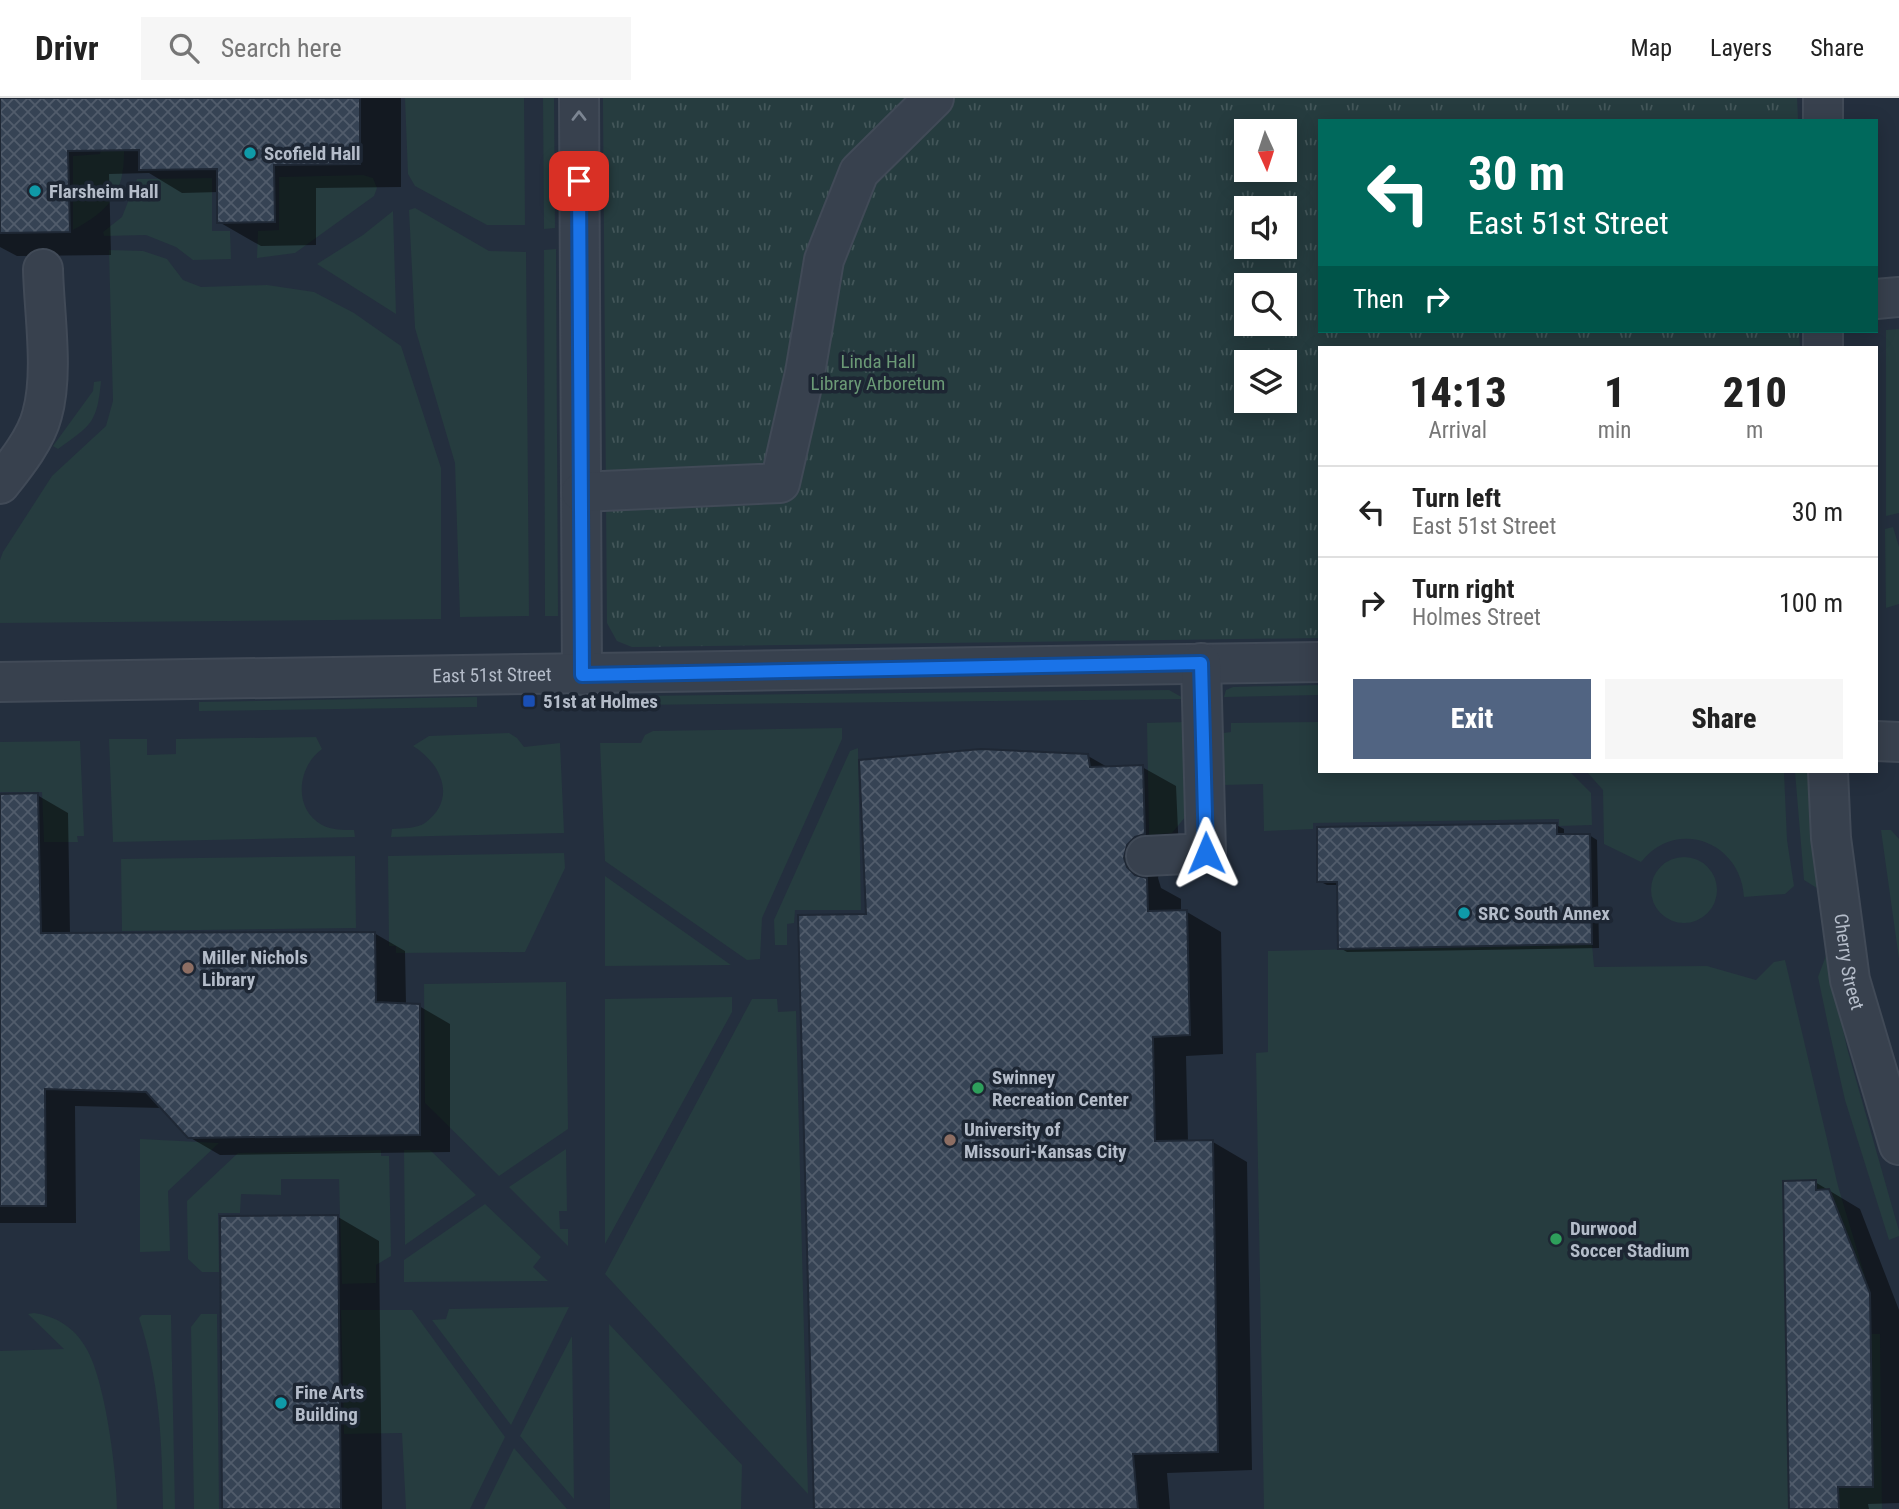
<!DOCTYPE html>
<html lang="en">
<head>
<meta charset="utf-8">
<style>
  body { margin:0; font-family:"Roboto Condensed",sans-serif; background:#f6f6f6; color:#222; height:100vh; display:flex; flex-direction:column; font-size:26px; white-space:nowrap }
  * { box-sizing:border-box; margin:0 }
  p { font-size:23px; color:#767676 }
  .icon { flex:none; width:38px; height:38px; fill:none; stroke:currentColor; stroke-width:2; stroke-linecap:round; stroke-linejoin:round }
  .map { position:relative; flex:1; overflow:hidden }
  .details { position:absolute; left:1318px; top:248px; width:560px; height:427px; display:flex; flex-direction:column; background:#fff; border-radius:0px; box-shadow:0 4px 18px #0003 }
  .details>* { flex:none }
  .top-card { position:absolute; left:1318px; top:21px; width:560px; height:214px; border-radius:0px; box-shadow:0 4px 18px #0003; background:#00695c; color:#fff; overflow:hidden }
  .needle { width:46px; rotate:177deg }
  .buttons { position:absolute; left:1234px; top:21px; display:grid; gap:14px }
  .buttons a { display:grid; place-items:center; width:63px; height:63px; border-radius:0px; background:#fff; box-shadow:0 4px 18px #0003; font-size:35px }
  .pin { position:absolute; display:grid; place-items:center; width:60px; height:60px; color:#fff; margin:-30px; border-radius:14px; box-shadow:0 4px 10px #0006 }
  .me { position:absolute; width:77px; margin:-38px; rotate:359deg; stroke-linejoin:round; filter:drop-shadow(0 0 5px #0008) }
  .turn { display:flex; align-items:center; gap:24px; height:147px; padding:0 35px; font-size:32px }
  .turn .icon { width:91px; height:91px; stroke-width:2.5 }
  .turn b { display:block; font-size:49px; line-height:60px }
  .then { display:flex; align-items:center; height:66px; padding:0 35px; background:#0003; gap:14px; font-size:26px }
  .eta { display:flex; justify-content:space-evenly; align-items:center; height:119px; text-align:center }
  .eta b { font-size:42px; font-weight:800; line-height:49px }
  .primary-button { display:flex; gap:14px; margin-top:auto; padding:14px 35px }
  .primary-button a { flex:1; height:80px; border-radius:0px; background:#516482; color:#fff; font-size:28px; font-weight:800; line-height:80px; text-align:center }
  .primary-button a+a { background:#f6f6f6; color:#222 }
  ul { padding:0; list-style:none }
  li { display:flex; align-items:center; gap:21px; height:91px; padding:0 35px; border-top:2px solid #e0e0e0 }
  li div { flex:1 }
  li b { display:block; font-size:26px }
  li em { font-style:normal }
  header { display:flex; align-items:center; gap:42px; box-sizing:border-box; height:98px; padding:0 35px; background:#fff; border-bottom:2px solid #e0e0e0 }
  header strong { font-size:33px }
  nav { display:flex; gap:38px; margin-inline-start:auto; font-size:24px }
  .search { width:490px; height:63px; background:#f6f6f6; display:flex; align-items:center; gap:18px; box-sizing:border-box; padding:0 24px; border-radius:0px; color:#767676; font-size:26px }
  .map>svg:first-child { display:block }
  .grass { fill:#263c3f }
  .park { fill:url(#park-tufts); fill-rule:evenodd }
  .shadow { fill:#0007 }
  .building { fill:url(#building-cross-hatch); stroke:#1f2835; stroke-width:2 }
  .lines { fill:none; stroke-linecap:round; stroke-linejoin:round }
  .minor-casing { stroke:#414a57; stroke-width:42 }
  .minor { stroke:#38414e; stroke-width:38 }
  .oneway { stroke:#7c8592 }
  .route-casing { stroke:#114b97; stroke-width:18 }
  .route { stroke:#1a73e8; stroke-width:12 }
  .culture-dot { fill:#0f9aa8; stroke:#1d2633; stroke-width:2.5 }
  .transit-dot { fill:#1a4fb4; stroke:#1d2633; stroke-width:2.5 }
  .education-dot { fill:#8d6e63; stroke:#1d2633; stroke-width:2.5 }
  .leisure-dot { fill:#2e9e5b; stroke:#1d2633; stroke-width:2.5 }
  .labels { text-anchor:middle; stroke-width:7; stroke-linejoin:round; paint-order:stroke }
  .poi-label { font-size:19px; font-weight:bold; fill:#b4bcc9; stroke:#1d2633; text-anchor:start }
  .park-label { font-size:19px; fill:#6b9a76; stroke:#1d2633 }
  .street-label { font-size:19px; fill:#b4bcc9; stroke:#1d2633 }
</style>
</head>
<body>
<header>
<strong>Drivr</strong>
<div class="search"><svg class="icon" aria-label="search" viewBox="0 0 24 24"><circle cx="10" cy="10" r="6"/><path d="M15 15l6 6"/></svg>Search here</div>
<nav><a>Map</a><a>Layers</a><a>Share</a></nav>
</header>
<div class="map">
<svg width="1899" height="1411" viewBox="0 0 1899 1411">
  <defs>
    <pattern id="park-tufts" width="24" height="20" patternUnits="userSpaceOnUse" patternTransform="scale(1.75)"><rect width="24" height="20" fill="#263c3f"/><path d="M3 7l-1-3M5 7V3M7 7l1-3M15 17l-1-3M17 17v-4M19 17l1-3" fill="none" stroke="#435659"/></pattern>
    <pattern id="building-cross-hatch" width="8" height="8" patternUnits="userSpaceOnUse" patternTransform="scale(1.75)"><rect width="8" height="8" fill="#364354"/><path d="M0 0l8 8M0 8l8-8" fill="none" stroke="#515c6b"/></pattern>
  </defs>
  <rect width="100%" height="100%" fill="#242f3e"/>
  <path class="grass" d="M 405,0 L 524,0 L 525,127 L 487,127 L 415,88 L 408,76 Z
    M 543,0 L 554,0 L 555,130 L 544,131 Z
    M 101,51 L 124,51 C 125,94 110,112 73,132 L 73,58 L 100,56 Z
    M 363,77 L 373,80 L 377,90 L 374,98 L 295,155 L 257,160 L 258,133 L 279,132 L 279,79 Z
    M 212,80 L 212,133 L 230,133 L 231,161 L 193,162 L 176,149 L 146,137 L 104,138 L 103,134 L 122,119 L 137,81 Z
    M 415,110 L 489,153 L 526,154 L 529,518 L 460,519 L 455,365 L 415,230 L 409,112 Z
    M 393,113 L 396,216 L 317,166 L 363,137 Z
    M 556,151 L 558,518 L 545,518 L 544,152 Z
    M 109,152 L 143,153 L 167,161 L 183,182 L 201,189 L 267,187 L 314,194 L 354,215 L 401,248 L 441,370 L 441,521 L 0,525 L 0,462 L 3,454 L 52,378 L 106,328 L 113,303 Z
    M 1899,231 L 1899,415 L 1886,418 L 1886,232 Z
    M 101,283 C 97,326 91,327 58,351 L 53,348 L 93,293 L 94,284 Z
    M 1893,429 L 1899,449 L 1899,506 L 1886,510 L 1885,431 Z
    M 1319,587 L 1319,597 L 1224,599 L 1226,592 L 1233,589 Z
    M 1169,592 L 1185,601 L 633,607 L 633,598 Z
    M 477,599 L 477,609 L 199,613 L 199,604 Z
    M 1186,624 L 1186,718 L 1172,735 L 1149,737 L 1147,625 Z
    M 1319,624 L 1320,674 L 1570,674 L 1591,695 L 1592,727 L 1559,728 L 1559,721 L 1313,725 L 1313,731 L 1264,733 L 1263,686 L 1223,687 L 1223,635 L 1231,634 L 1231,625 Z
    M 842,630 L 842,641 L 762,820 L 760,861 L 747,862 L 605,763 L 600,645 L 641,645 L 645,637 L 653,633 Z
    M 509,635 L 517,640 L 524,649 L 560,645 L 564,735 L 391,739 L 392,731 C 402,730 416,731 425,725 C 458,701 441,665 413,648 L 429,638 Z
    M 316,639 L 322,651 C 298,668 292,710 322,727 C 332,732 343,732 354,732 L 355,739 L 113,744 L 109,641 L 147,641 L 147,657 L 176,656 L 176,641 Z
    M 80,643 L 84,738 L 77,738 L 78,744 L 44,744 L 42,694 L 0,694 L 0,644 Z
    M 858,650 L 861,812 L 795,812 L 794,825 L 787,826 L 787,847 L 775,847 L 774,822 L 850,653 Z
    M 1587,674 L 1784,674 L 1787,742 L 1794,788 L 1785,796 L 1744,799 C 1741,744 1677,719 1641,764 L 1604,746 L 1603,692 Z
    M 1795,674 L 1809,674 L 1820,792 L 1804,782 Z
    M 1881,732 L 1891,732 L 1899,741 L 1899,861 Z
    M 564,755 L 565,770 L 525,854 L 396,855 L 396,848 L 389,848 L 388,758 Z
    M 355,758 L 356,830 L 122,833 L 121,761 Z
    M1651 792a33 33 0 1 1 66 0a33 33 0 1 1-66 0Z
    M 605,778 L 731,867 L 605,868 Z
    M 1592,846 L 1594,869 L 1707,868 L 1756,882 L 1774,864 L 1785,862 L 1838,1088 L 1870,1195 L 1870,1236 L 1880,1236 L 1882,1411 L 1264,1411 L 1256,955 L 1268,954 L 1268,853 Z
    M 1827,855 L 1847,950 L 1899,1133 L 1899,1138 L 1889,1142 L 1845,1002 L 1830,936 L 1818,879 Z
    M 566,884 L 568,1031 L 499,1078 L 425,1005 L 424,886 Z
    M 732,899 L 732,914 L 605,1146 L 605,901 Z
    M 752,901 L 777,901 L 778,914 L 796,913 L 808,1396 L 605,1176 Z
    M 140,1041 L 219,1045 L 168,1093 L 170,1153 L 140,1154 Z
    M 566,1051 L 567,1113 L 559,1113 L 560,1131 L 568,1131 L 568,1148 L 509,1089 Z
    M 381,1052 L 381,1058 L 389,1058 L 391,1158 L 376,1167 L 376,1185 L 342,1186 L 339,1081 L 281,1081 L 281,1097 L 241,1096 L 240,1115 L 218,1115 L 219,1174 L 202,1174 L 188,1161 L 187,1103 L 238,1055 Z
    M 404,1052 L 430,1052 L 476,1097 L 405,1147 Z
    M 485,1106 L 541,1159 L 533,1169 L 548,1183 L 404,1184 L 404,1162 Z
    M 569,1209 L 511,1327 L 432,1222 L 446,1221 L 449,1211 Z
    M 341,1212 L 412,1212 L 505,1339 L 470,1411 L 406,1411 L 402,1335 L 344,1336 Z
    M 34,1215 C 56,1218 75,1230 86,1250 C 105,1281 117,1374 117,1411 L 0,1411 L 0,1253 L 64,1251 L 28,1216 Z
    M 201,1216 L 217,1216 L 219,1411 L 194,1411 L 191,1229 Z
    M 142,1217 L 171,1217 L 175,1411 L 163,1411 C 162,1345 160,1283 139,1220 Z
    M 609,1226 L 742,1367 L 741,1411 L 610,1411 Z
    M 572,1238 L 574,1401 L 520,1338 Z
    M 514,1350 L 567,1411 L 484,1411 Z"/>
  <path class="park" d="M 603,0 L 1797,0 L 1798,23 L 1320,23 L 1320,233 L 1799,233 L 1800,250 L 1320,250 L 1319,540 L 632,549 L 617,543 L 607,525 ZM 1246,33 L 1284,33 L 1284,72 L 1246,72 ZM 1246,110 L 1284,110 L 1284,149 L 1246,149 ZM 1246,187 L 1284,187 L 1284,226 L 1246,226 ZM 1246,264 L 1284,264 L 1284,303 L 1246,303 Z"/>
  <path class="shadow" d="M 0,0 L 401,0 L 401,89 L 316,90 L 316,147 L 261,148 L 219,124 L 219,94 L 182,95 L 149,75 L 109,76 L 111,157 L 17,158 L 0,149 Z
    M 1088,658 L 1109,670 L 1142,669 L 1176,688 L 1179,755 L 1161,767 L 1158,780 L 1161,790 L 1181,801 L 1181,814 L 1187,814 L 1221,834 L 1223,956 L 1186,958 L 1188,1044 L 1213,1044 L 1247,1064 L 1252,1372 L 1167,1375 L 1170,1411 L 816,1411 L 868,818 Z
    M 37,697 L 68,715 L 70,837 L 374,835 L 405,853 L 406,907 L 419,908 L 450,926 L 450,1054 L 220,1057 L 189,1039 L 163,1010 L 75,1008 L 76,1125 L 0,1125 L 0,698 Z
    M 1556,727 L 1564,731 L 1564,738 L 1589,737 L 1597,742 L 1599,850 L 1347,854 L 1340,850 L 1339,787 L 1327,787 L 1319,783 Z
    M 1815,1084 L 1860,1111 L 1899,1212 L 1899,1405 L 1868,1406 L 1869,1411 L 1790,1411 Z
    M 338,1119 L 379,1143 L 382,1411 L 224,1411 Z"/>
  <path class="building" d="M 0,0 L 360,0 L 360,66 L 274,67 L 275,124 L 217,125 L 217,71 L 139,72 L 139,52 L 68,53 L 70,134 L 0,135 Z
    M 981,651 L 1088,656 L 1090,669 L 1143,667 L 1145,736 L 1135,739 L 1127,747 L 1124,760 L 1127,769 L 1135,777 L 1147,780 L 1148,813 L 1187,812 L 1190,937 L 1153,939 L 1155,1043 L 1213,1042 L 1218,1354 L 1133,1356 L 1138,1411 L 814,1411 L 798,817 L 866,816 L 859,662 Z
    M 38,695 L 41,835 L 375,834 L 376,904 L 420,906 L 420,1037 L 188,1040 L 146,994 L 45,991 L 46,1108 L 0,1108 L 0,696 Z
    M 1557,725 L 1557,736 L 1590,736 L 1592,846 L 1338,851 L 1337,784 L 1317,784 L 1317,729 Z
    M 1816,1082 L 1816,1092 L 1829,1091 L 1870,1195 L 1873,1389 L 1838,1389 L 1839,1411 L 1789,1411 L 1783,1083 Z
    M 338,1117 L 341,1411 L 222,1411 L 220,1118 Z"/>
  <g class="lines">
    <g class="minor-casing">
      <g id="minor">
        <path d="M 579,0 L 582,577"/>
        <path d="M 1823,0 L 1823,23"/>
        <path d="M 1876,201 L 1899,199"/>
        <path d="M 1823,233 L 1823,250"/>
        <path d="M 0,386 C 15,367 36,341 42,317 C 54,275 44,215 43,171"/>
        <path d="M 581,394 L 780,385 L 805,275 L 824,162 L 859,74 L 934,0"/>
        <path id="s1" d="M 0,584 L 1320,564"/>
        <path d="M 1876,643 L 1899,644"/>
        <path id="s2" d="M 1828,674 L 1831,740 L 1850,882 L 1899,1047"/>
        <path d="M 1146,758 L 1206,755 L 1201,565"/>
      </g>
    </g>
    <use href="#minor" class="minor"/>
  </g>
  <defs><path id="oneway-chevron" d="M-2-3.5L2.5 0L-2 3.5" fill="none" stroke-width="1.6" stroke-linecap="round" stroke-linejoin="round" transform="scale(1.75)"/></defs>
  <use class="oneway" href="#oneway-chevron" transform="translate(579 18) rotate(-90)"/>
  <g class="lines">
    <g class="route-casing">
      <path id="route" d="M 579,83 L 582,577 L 1201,565 L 1206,755"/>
    </g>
    <use href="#route" class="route"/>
  </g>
  <g class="culture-dot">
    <circle cx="250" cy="55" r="7"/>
    <circle cx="35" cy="93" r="7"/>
    <circle cx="1464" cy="815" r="7"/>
    <circle cx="281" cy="1305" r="7"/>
  </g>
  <rect class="transit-dot" x="522" y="596" width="14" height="14" rx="3.5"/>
  <g class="education-dot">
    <circle cx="188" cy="870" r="7"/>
    <circle cx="950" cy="1042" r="7"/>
  </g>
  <g class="leisure-dot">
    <circle cx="978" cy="990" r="7"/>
    <circle cx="1556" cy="1141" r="7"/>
  </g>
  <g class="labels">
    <g class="poi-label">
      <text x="264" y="62">Scofield Hall</text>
      <text x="49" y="100">Flarsheim Hall</text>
      <text x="543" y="610">51st at Holmes</text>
      <text x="1478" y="822">SRC South Annex</text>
      <text x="202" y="866">Miller Nichols<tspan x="202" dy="22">Library</tspan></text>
      <text x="992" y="986">Swinney<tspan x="992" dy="22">Recreation Center</tspan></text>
      <text x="964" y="1038">University of<tspan x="964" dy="22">Missouri-Kansas City</tspan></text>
      <text x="1570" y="1137">Durwood<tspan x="1570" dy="22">Soccer Stadium</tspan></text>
      <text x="295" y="1301">Fine Arts<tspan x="295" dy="22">Building</tspan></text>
    </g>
    <g class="park-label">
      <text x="878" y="270">Linda Hall<tspan x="878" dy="22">Library Arboretum</tspan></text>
    </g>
    <g class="street-label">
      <text dy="7" stroke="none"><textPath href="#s1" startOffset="492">East 51st Street</textPath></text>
      <text dy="7" stroke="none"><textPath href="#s2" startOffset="191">Cherry Street</textPath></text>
    </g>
  </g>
</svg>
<div class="buttons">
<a><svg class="needle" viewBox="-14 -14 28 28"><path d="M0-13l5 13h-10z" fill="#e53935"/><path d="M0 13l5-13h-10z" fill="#767676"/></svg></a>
<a><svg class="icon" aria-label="sound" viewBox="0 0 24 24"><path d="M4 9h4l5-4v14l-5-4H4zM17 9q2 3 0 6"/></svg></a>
<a><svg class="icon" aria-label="search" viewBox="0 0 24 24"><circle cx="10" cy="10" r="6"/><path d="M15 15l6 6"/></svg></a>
<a><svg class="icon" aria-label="layers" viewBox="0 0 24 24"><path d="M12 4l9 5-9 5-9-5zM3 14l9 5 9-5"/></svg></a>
</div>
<div class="pin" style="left:579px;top:83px;background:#d93025"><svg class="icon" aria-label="arrive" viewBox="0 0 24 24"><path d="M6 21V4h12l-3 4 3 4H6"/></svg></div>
<svg class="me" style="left:1206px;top:755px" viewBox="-20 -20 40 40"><path d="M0-17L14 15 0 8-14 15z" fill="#1a73e8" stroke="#fff" stroke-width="4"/></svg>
<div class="top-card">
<div class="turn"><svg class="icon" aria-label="left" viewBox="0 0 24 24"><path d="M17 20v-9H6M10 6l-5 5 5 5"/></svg><div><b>30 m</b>East 51st Street</div></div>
<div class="then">Then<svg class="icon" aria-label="right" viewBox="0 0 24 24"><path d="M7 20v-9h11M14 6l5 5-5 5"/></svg></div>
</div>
<section class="details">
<div class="eta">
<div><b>14:13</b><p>Arrival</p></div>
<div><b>1</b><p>min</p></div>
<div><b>210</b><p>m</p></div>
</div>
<ul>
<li><svg class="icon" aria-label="left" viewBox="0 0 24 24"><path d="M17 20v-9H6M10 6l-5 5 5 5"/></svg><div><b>Turn left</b><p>East 51st Street</p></div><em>30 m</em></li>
<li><svg class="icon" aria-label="right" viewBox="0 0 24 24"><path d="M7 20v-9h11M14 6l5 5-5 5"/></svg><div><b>Turn right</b><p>Holmes Street</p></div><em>100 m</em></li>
</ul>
<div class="primary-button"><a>Exit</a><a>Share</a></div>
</section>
</div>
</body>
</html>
